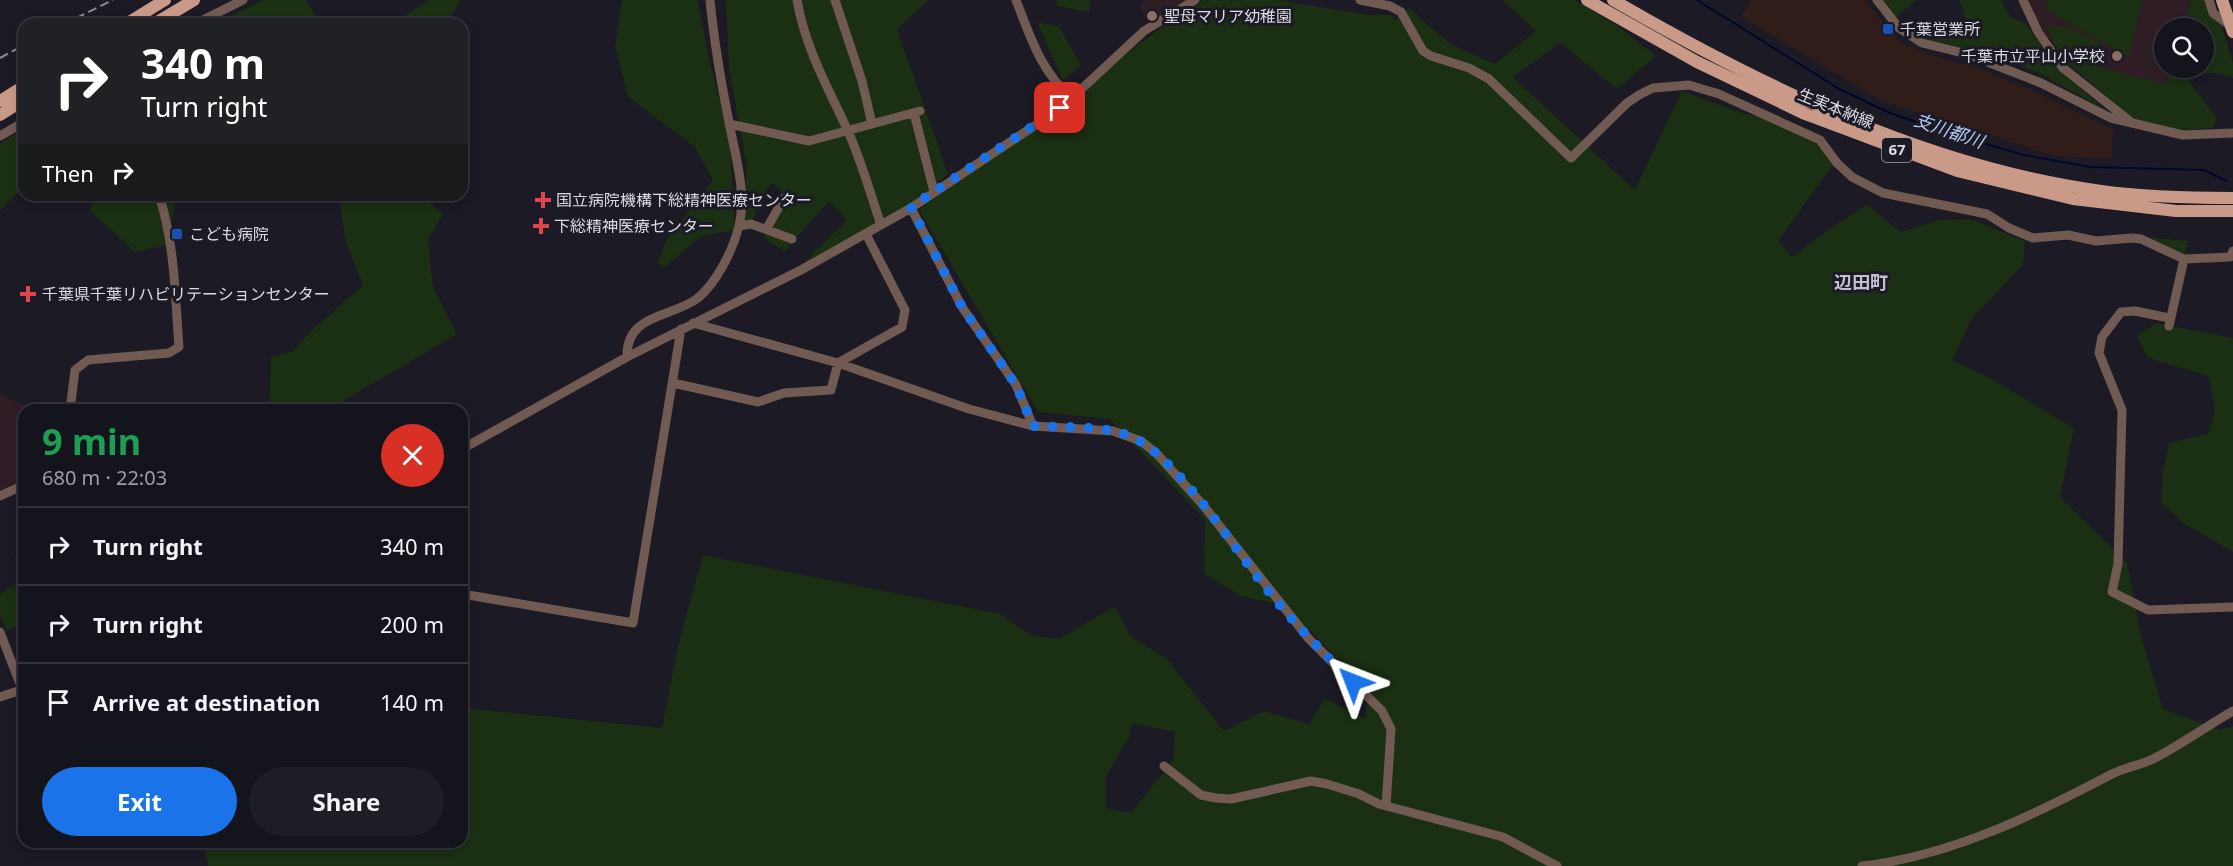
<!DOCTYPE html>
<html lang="en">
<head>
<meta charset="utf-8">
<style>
  body { margin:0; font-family:"Noto Sans","Noto Sans JP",sans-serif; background:#1d1d25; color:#f1f3f6; height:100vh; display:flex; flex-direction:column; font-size:22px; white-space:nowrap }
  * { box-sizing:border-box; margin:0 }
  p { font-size:20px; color:#9d9ea3 }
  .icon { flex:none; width:33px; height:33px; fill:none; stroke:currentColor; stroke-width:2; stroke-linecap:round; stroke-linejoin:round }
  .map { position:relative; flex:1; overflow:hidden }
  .details { position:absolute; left:18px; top:404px; width:450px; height:444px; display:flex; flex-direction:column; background:#14141c; border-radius:18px; box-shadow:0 3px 9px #0003,0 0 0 2px #33333b }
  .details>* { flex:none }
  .top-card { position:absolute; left:18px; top:18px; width:450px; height:183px; border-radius:18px; box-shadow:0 3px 9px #0003,0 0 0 2px #33333b; background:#202124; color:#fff; overflow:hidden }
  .controls { position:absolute; left:2154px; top:18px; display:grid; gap:12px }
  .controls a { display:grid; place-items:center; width:60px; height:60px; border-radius:50%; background:#14141c; box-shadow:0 3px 9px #0003,0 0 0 2px #33333b; font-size:30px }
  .pin { position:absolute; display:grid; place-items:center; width:51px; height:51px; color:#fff; margin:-26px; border-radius:12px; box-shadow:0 3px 9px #0006 }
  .me { position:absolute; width:66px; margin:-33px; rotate:315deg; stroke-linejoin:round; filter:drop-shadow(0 0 4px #0008) }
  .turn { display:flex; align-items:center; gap:21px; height:126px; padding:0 24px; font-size:27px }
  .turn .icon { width:78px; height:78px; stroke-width:2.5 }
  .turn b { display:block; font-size:42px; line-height:51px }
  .then { display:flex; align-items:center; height:57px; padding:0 24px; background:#0003; gap:12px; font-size:22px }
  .round { display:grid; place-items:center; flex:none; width:63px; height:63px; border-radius:32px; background:#1d1d25 }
  .headline { display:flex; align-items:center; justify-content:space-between; height:102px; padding:0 24px }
  h1 { font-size:36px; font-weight:700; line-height:45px; color:#1e9e55 }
  .action { display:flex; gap:12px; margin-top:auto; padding:12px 24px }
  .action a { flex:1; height:69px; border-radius:36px; background:#1a73e8; color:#fff; font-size:24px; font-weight:700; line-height:69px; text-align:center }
  .action a+a { background:#1d1d25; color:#f1f3f6 }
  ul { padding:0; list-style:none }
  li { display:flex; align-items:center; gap:18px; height:78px; padding:0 24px; border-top:2px solid #33333b }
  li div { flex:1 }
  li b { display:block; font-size:22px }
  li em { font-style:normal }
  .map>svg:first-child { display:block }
  .industrial { fill:#301d1a }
  .education { fill:#2e1d24 }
  .green { fill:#1b2f13; fill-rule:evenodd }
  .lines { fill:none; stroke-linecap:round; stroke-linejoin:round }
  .stream { stroke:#00072a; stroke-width:2 }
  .minor { stroke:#715a52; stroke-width:9 }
  .major { stroke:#c99a87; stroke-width:12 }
  .rail { stroke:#8c8c95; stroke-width:2; stroke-dasharray:9 4.5; stroke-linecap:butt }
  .route { stroke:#1a73e8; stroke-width:10; stroke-dasharray:0 18 }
  .education-dot { fill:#8d6e63; stroke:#1b1a25; stroke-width:2 }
  .transit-dot { fill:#1a4fb4; stroke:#1b1a25; stroke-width:2 }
  .health-dot { fill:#e0444e; stroke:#1b1a25; stroke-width:2 }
  .labels { text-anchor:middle; stroke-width:6; stroke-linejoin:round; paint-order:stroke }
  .shield { fill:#1b1a25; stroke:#a1a1aa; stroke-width:1.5 }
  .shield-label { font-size:15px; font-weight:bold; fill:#dbdbe3 }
  .poi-label { font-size:16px; fill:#dbdbe3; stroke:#1b1a25; text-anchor:start }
  .street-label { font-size:16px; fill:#dbdbe3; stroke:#1b1a25 }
  .water-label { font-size:18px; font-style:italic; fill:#b3cbf3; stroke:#1b1a25 }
  .neighbourhood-label { font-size:18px; font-weight:bold; fill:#c2c0d0; stroke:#1b1a25 }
</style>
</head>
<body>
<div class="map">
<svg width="2233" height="866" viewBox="0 0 2233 866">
  <rect width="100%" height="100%" fill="#1b1a25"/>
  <path class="industrial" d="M 1751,0 L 1865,0 L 1900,42 L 1927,54 L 1980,69 L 2038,93 L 2114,130 L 2111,159 L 2054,156 L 1880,100 L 1741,17 Z"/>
  <path class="education" d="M 1143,0 L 1187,0 L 1148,24 L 1140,6 Z
    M 2024,0 L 2204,0 L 2210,21 L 2223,33 L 2204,45 L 2204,28 L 2164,28 L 2164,68 L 2186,68 L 2172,91 L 2101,82 L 2040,31 Z
    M 0,394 L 32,409 L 24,410 L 24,480 L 0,491 Z"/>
  <path class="green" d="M 263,0 L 306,0 L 321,24 L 214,24 Z
    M 429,0 L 461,0 L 451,17 L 452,24 L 392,24 Z
    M 622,0 L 698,0 L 706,45 L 730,143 L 735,230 L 702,236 L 663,268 L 658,262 L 667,239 L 713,180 L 694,146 L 628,97 L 615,46 Z
    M 726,0 L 929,0 L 897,29 L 948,174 L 918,199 L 815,264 L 806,260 L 847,220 L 829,201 L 785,251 L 763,238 L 789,198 L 772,183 L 760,198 L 753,221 L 744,222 L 747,166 L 729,69 Z
    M 1057,0 L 1091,0 L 1089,12 L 1057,6 Z
    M 1203,0 L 1276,0 L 1369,15 L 1391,15 L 1395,21 L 1409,8 L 1450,44 L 1495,64 L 1536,31 L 1502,0 L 1574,0 L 1615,24 L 1656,56 L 1617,89 L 1560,43 L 1513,77 L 1635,190 L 1682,91 L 1741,113 L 1809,129 L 1833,165 L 1778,241 L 1792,257 L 1833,226 L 1867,205 L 1901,232 L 1939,220 L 1970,219 L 2025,241 L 2023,265 L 1972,318 L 1952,360 L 1990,378 L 2074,428 L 2060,497 L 2127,563 L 2141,636 L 2163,709 L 2220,730 L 2233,726 L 2233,866 L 208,866 L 203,842 L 462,842 L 462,708 L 662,728 L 678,646 L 703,555 L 1000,614 L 1032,636 L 1059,639 L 1115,606 L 1131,637 L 1167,659 L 1224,731 L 1264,711 L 1309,724 L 1325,699 L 1366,719 L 1367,690 L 1307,627 L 1274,603 L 1240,596 L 1204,573 L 1205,520 L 1110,419 L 1038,412 L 919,210 L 1174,18 L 1185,15 ZM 1132,723 L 1175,732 L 1173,760 L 1131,813 L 1106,808 L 1106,777 L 1129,737 Z
    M 1882,0 L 1916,0 L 1896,18 Z
    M 1960,0 L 2001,0 L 2010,17 L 2025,23 L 2058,69 L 2104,109 L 2039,73 L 2007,61 L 1964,56 L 1923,40 L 1941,32 L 1968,28 Z
    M 2049,0 L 2142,0 L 2129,58 L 2046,9 Z
    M 2191,0 L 2214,0 L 2233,63 L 2233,78 L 2217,73 L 2190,74 L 2189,81 L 2216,117 L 2214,128 L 2183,130 L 2136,121 L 2059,56 L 2047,27 L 2066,26 L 2100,43 L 2098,67 L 2166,84 L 2171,68 L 2204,68 L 2204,28 L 2183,28 Z
    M 1037,22 L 1059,26 L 1081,65 L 1063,81 Z
    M 24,128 L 24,186 L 0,211 L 0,144 Z
    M 98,195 L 169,195 L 175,203 L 167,245 L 135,252 L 90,210 Z
    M 339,195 L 420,195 L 443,214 L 428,240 L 433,287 L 457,334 L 330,409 L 270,409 L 271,357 L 294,351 L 307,335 L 363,285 L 345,239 Z
    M 2143,237 L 2188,241 L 2185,256 Z
    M 2155,323 L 2233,338 L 2233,552 L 2183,523 L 2161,502 L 2163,472 L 2169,443 L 2208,434 L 2215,412 L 2209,376 L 2148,358 L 2137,336 Z
    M 24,554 L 24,624 L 7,630 L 0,615 L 0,594 L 24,579 L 14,558 Z"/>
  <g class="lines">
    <path class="stream" d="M 1697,0 L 1841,90 L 1890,113 L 1948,133 L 2024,155 L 2090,167 L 2204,170 L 2227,181"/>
    <path class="minor" d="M 797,0 C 805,47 827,86 847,129 C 861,159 870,193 881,225
      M 835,0 L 862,81 L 872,124
      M 1016,0 C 1030,36 1041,72 1071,97
      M 1360,0 L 1390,6 L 1401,12 L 1423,51 L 1431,56 L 1469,68 L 1489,79 L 1571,158 L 1627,103 L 1639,95 L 1653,88 L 1689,85 L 1719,94 L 1820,140 L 1837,163 L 1852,177 L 1883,193 L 1987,214 L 2009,228 L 2033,238 L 2068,235 L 2096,241 L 2132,238 L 2141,239 L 2184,259 L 2230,257 L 2233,251
      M 1877,0 L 1899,28 L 1922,43 L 1967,54 L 2041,83 L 2111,118 L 2183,135 L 2233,133
      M 2023,0 L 2038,32 L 2063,68 L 2131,122
      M 2209,0 L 2213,13 L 2231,26
      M 195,24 L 243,0
      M 914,113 L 934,192
      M 729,124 L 809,141 L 920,111
      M 0,136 L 24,122
      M 911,208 L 962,307 L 1016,385 L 1033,426
      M 739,226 L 751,224 L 792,239
      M 767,228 L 784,198
      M 2169,318 L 2135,311 L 2121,312 L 2102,337 L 2099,353 L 2122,410 L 2118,564 L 2112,592 L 2148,610 L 2233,607
      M 693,323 L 838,363 L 969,409 L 1033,426 L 1113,431 L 1141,441 L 1157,454 L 1203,505 L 1309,639 L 1382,711 L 1391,729 L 1386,806
      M 2169,326 L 2184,259
      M 627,357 C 626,313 672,318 698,298 C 717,282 733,250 739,226 C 747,193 735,155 729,122 C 721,82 714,41 710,0
      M 673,383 L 758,402 L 784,393 L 831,390 L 838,363 L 902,327 L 905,310 L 866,234
      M 70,410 L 75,370 L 88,360 L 169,353 L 179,347 C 175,295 175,245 159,195
      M 462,449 L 627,357 L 801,270 L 911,208 L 1061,108 L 1144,31 L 1195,0
      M 0,496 L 24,485
      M 462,594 L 633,623 L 681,329
      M 0,632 L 22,689
      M 0,697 L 24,689
      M 1164,766 L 1201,795 L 1216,798 L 1231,799 L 1311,781 L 1327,784 L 1359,794 L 1379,804 L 1503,837 L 1557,866
      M 1862,866 C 1951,856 2034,815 2112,774 C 2126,767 2142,765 2155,758 C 2182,744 2207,726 2233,711"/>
    <path class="major" d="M 1587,0 L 1697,62 L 1805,114 L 1957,171 L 2073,199 L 2176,211 L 2233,211
      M 1613,0 C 1763,87 1927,167 2101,191 C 2145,197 2189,198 2233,198
      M 2222,0 L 2233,32
      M 126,24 L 165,0
      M 154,24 L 194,0
      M 0,101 L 24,86
      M 0,115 L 24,100"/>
    <path class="rail" d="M 64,24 L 113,0
      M 0,58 L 24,45"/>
  </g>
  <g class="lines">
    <path class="route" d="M 1060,108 L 911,207 L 962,307 L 1016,385 L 1033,426 C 1061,428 1106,425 1132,437 C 1175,456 1231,543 1261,582 C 1289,618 1320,650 1353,682"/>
  </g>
  <g class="education-dot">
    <circle cx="1152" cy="16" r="6"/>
    <circle cx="2117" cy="56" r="6"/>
  </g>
  <g class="transit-dot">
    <rect x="1882" y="23" width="12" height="12" rx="3"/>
    <rect x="171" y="228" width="12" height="12" rx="3"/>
  </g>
  <g class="health-dot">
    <path d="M540 191h6v6h6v6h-6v6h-6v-6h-6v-6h6z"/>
    <path d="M538 217h6v6h6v6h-6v6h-6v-6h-6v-6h6z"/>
    <path d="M25 285h6v6h6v6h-6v6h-6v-6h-6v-6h6z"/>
  </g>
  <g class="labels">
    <rect class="shield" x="1882" y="138" width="30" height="24" rx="4.5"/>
    <g class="shield-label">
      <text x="1897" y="155">67</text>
    </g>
    <g class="poi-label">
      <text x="1164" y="22">聖母マリア幼稚園</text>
      <text x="1900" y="35">千葉営業所</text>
      <text x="2105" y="62" text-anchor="end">千葉市立平山小学校</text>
      <text x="556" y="206">国立病院機構下総精神医療センター</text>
      <text x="554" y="232">下総精神医療センター</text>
      <text x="189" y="240">こども病院</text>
      <text x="42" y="300">千葉県千葉リハビリテーションセンター</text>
    </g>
    <g class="street-label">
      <text transform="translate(1836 108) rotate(22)" y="6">生実本納線</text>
    </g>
    <g class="water-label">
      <text transform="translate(1949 131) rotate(19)" y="6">支川都川</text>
    </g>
    <g class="neighbourhood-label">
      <text x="1861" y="289">辺田町</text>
    </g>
  </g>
</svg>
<div class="controls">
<a><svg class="icon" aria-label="search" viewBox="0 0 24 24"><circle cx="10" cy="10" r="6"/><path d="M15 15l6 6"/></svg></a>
</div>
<div class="pin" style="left:1060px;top:108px;background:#d93025"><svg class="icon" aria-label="arrive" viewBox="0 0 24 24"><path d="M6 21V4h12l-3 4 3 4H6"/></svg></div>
<svg class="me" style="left:1353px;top:682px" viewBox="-20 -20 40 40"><path d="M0-17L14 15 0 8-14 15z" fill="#1a73e8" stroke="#fff" stroke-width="4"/></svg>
<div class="top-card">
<div class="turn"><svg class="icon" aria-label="right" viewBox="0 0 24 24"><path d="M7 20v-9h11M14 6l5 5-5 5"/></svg><div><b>340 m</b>Turn right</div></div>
<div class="then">Then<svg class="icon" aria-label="right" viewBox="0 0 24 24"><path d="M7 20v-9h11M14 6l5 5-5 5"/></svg></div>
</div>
<section class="details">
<div class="headline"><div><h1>9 min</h1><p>680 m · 22:03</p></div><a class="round" style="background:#d93025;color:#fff"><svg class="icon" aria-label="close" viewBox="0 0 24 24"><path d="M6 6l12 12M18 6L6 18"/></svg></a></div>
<ul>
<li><svg class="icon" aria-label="right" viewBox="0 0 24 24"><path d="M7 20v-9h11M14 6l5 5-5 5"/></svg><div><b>Turn right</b></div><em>340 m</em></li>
<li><svg class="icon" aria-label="right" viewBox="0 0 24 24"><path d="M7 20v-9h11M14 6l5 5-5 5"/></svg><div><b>Turn right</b></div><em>200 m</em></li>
<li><svg class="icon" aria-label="arrive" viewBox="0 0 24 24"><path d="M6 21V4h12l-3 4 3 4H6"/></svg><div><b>Arrive at destination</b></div><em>140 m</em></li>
</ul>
<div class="action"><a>Exit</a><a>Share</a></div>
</section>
</div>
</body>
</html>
